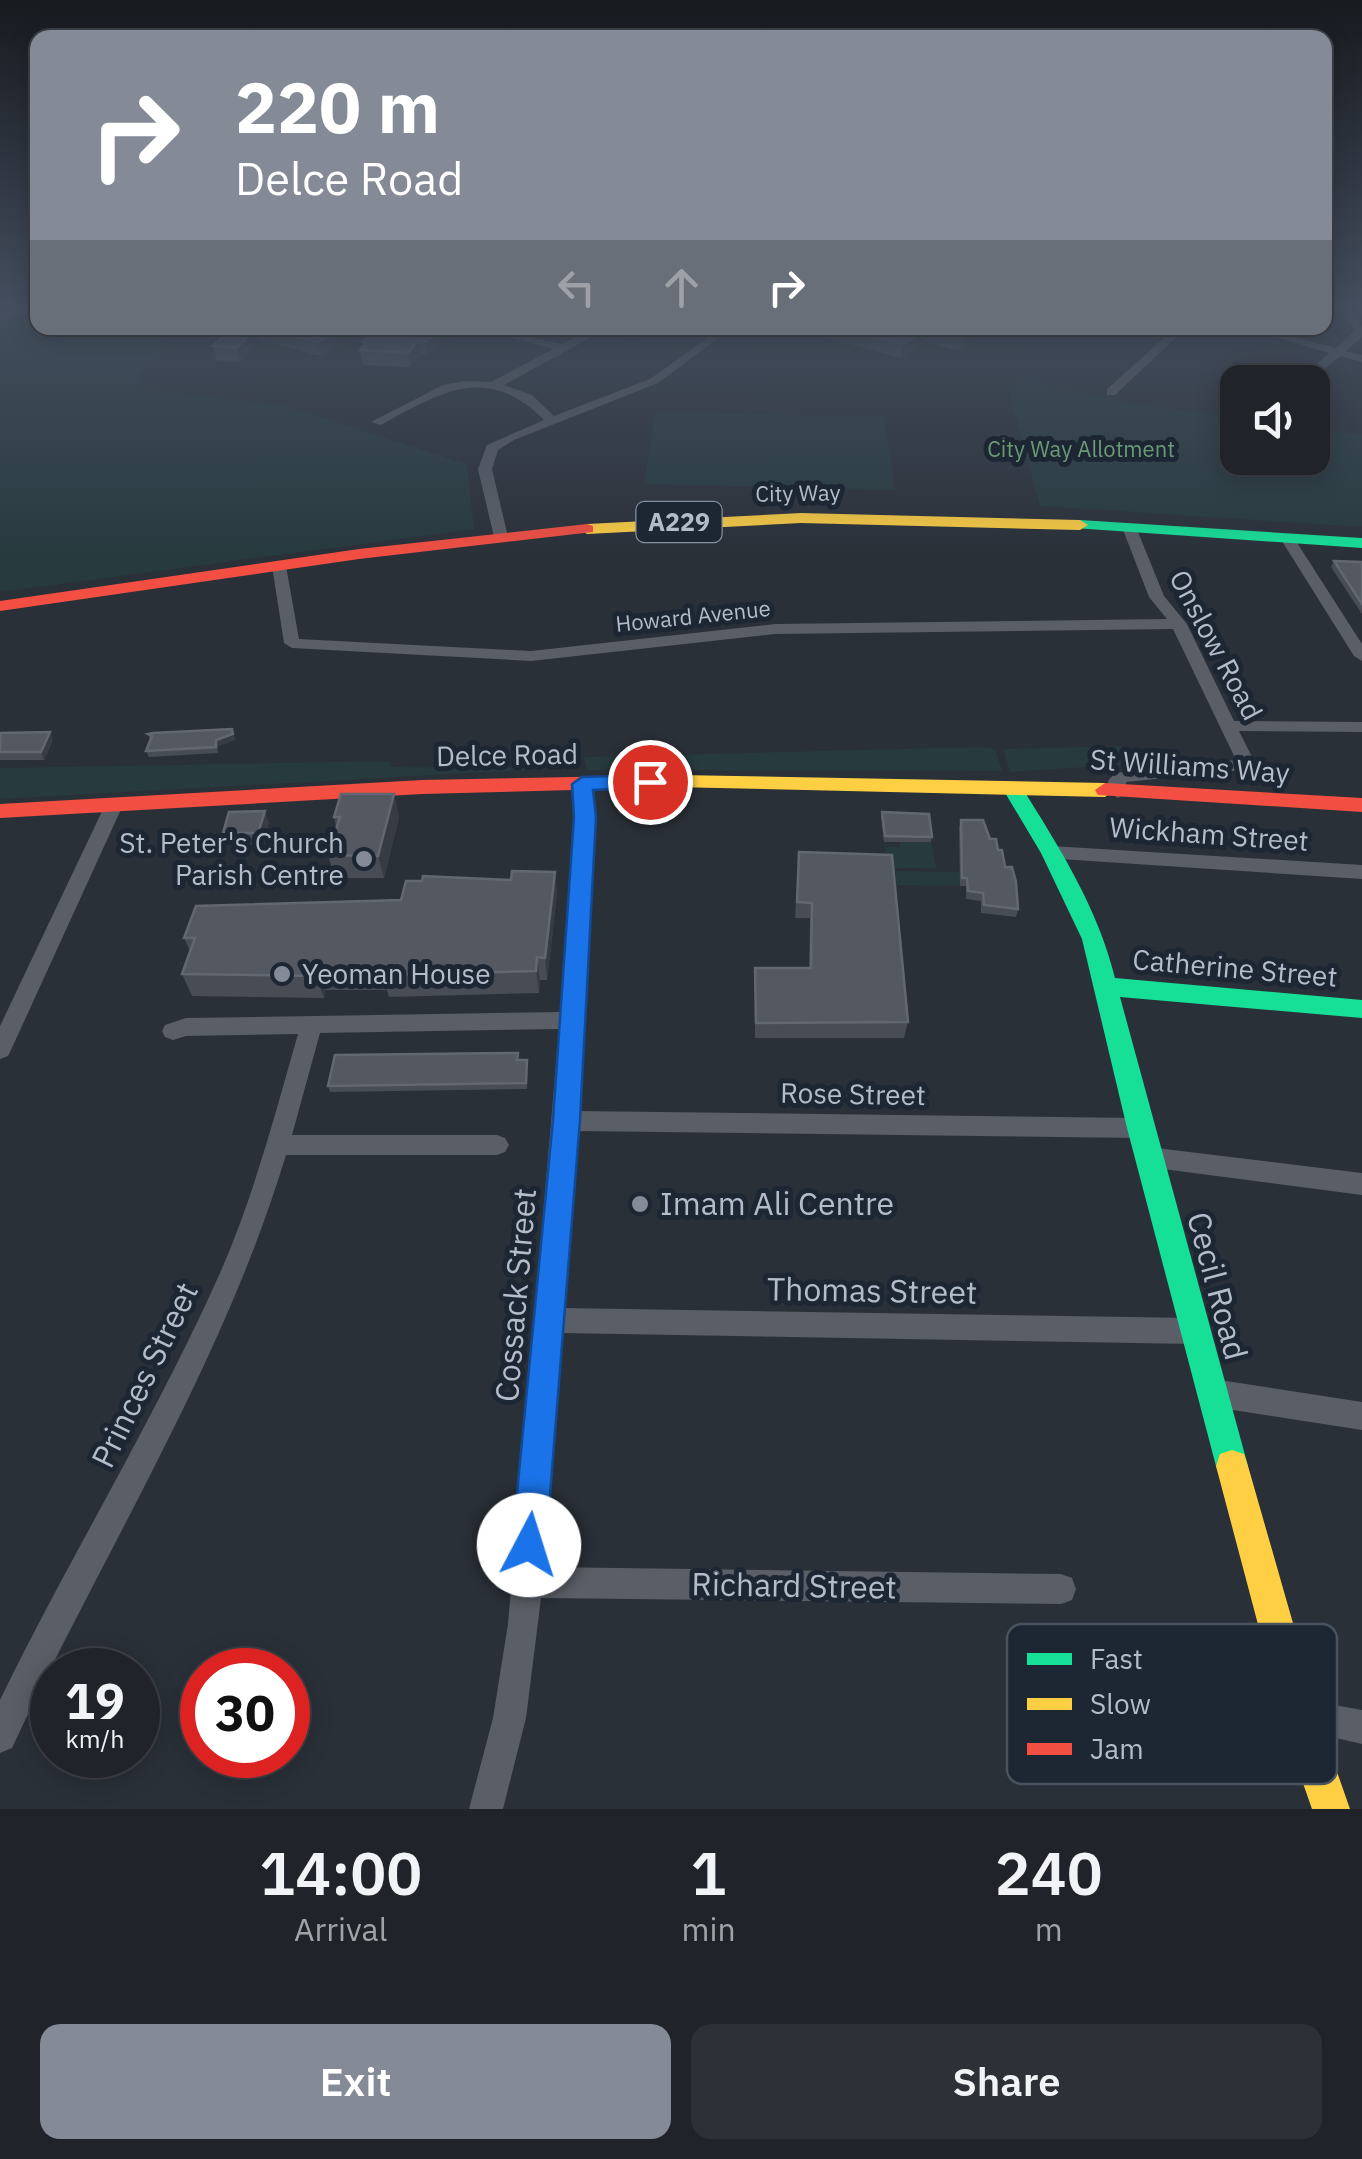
<!DOCTYPE html>
<html lang="en">
<head>
<meta charset="utf-8">
<style>
  body { margin:0; font-family:"IBM Plex Sans",sans-serif; background:#2d3036; color:#f1f3f6; height:100vh; display:flex; flex-direction:column; font-size:38px; white-space:nowrap }
  * { box-sizing:border-box; margin:0 }
  p { font-size:32px; color:#a2a4a8 }
  .icon { flex:none; width:55px; height:55px; fill:none; stroke:currentColor; stroke-width:2; stroke-linecap:round; stroke-linejoin:round }
  .map { position:relative; height:1809px; overflow:hidden }
  .panel { display:flex; flex-direction:column; background:#20242a; flex:1 }
  .panel>* { flex:none }
  .guide { position:absolute; left:30px; top:30px; width:1302px; height:305px; border-radius:20px; box-shadow:0 5px 25px #0003,0 0 0 2px #3d4147; background:#848b96; color:#fff; overflow:hidden }
  .fabs { position:absolute; left:1220px; top:365px; display:grid; gap:20px }
  .fabs a { display:grid; place-items:center; width:110px; height:110px; border-radius:20px; background:#20242a; box-shadow:0 5px 25px #0003,0 0 0 2px #3d4147; font-size:50px }
  .speed { position:absolute; left:30px; top:1648px; display:flex; gap:20px; font-size:50px; font-weight:700; text-align:center }
  .speed>* { display:grid; place-content:center; width:130px; height:130px; border-radius:50%; background:#20242a; box-shadow:0 5px 25px #0003,0 0 0 2px #3d4147; line-height:1 }
  .speed small { font-size:25px; font-weight:400 }
  .speed .limit { border:15px solid #d22; background:#fff; color:#111 }
  .pin { position:absolute; display:grid; place-items:center; width:85px; height:85px; color:#fff; margin:-42px; border:5px solid #fff; border-radius:50%; box-shadow:0 2px 10px #0007 }
  .me { position:absolute; width:110px; margin:-55px; rotate:5deg; stroke-linejoin:round; filter:drop-shadow(0 0 8px #0008) }
  .turn { display:flex; align-items:center; gap:35px; height:210px; padding:0 40px; font-size:45px }
  .turn .icon { width:130px; height:130px; stroke-width:2.5 }
  .turn b { display:block; font-size:70px; line-height:85px }
  .lanes { display:flex; align-items:center; height:95px; padding:0 40px; background:#0003; justify-content:center; gap:50px; direction:ltr }
  .lanes .off { opacity:.35 }
  .eta { display:flex; justify-content:space-evenly; align-items:center; height:170px; text-align:center }
  .eta b { font-size:60px; font-weight:600; line-height:70px }
  .cta { display:flex; gap:20px; margin-top:auto; padding:20px 40px }
  .cta a { flex:1; height:115px; border-radius:20px; background:#848b96; color:#fff; font-size:40px; font-weight:600; line-height:115px; text-align:center }
  .cta a+a { background:#2d3036; color:#f1f3f6 }
  .map>svg:first-child { display:block }
  .green { fill:#273a3e }
  .lines { fill:none; stroke-linecap:round; stroke-linejoin:round }
  .street { fill:#5a5e66; fill-rule:evenodd }
  .fast { fill:#16e098; fill-rule:evenodd }
  .slow { fill:#ffcf43; fill-rule:evenodd }
  .jam { fill:#f24e42; fill-rule:evenodd }
  .wall { fill:#474c55 }
  .shaded-wall { fill:#373c44 }
  .building { fill:#535861; stroke:#626872; stroke-width:2.5 }
  .route { fill:#1a73e8; stroke:#114b97; stroke-width:2.5 }
  .poi-dot { fill:#848b96; stroke:#1d2633; stroke-width:4 }
  .labels { text-anchor:middle; stroke-width:10; stroke-linejoin:round; paint-order:stroke }
  .far-park-label { font-size:22px; fill:#6b9a76; stroke:#1d2633 }
  .far-street-label { font-size:22px; fill:#b4bcc9; stroke:#1d2633 }
  .shield { fill:#1d2633; stroke:#878f9c; stroke-width:2.5 }
  .shield-label { font-size:25px; font-weight:bold; fill:#b4bcc9 }
  .street-label { font-size:28px; fill:#b4bcc9; stroke:#1d2633 }
  .poi-label { font-size:28px; fill:#b4bcc9; stroke:#1d2633; text-anchor:end }
  .near-poi-label { font-size:32px; fill:#b4bcc9; stroke:#1d2633; text-anchor:start }
  .near-street-label { font-size:32px; fill:#b4bcc9; stroke:#1d2633 }
  .key { fill:#1d2633; stroke:#4a5360; stroke-width:2.5 }
  .key-label { font-size:28px; fill:#b4bcc9 }
</style>
</head>
<body>
<div class="map">
<svg width="1362" height="1809" viewBox="0 0 1362 1809">
  <rect width="100%" height="100%" fill="#2a3038"/>
  <path class="green" d="M 37,306 L 38,328 L 181,328 L 138,374 L 139,385 L 155,390 L 286,406 L 467,464 L 474,529 L 0,592 L 0,319 Z
    M 1024,378 L 1124,402 L 1237,418 L 1238,458 L 1312,458 L 1313,428 L 1362,435 L 1362,527 L 1040,506 L 1008,388 Z
    M 655,412 L 884,417 L 895,490 L 644,484 Z
    M 1121,746 L 1136,764 L 1010,772 L 1003,749 Z
    M 978,747 L 995,749 L 1002,771 L 587,770 L 584,757 Z
    M 389,761 L 391,767 L 559,768 L 0,799 L 0,768 Z
    M 884,841 L 887,847 L 900,847 L 900,842 L 931,842 L 936,868 L 888,868 Z
    M 895,871 L 960,872 L 960,886 L 896,885 Z"/>
  <g class="lines">
    <path class="street" d="M 31,304 L 38,304 L 38,309 L 0,321 L 0,314 Z
      M 1337,304 L 1347,304 L 1362,326 L 1362,337 L 1346,351 L 1362,355 L 1362,362 L 1340,356 L 1309,382 L 1297,382 L 1329,353 L 1245,328 L 1260,328 L 1336,348 L 1355,331 Z
      M 594,328 L 633,332 L 666,328 L 633,338 L 599,333 L 504,385 L 532,395 L 554,416 L 650,379 L 721,328 L 732,328 L 658,383 L 514,440 L 498,450 L 492,469 L 508,537 L 506,540 L 494,537 L 478,469 L 487,445 L 544,420 C 487,363 441,392 381,425 L 371,422 L 443,385 L 464,381 L 491,382 L 553,349 L 498,334 L 498,330 L 562,344 Z
      M 1175,328 L 1186,328 L 1115,395 L 1107,395 L 1107,389 Z
      M 1129,523 L 1136,527 L 1164,596 L 1187,624 L 1234,721 L 1362,722 L 1362,732 L 1239,731 L 1256,765 L 1253,769 L 1126,782 L 1127,792 L 1118,798 L 1109,792 L 1108,781 L 1115,773 L 1236,760 L 1173,629 L 775,634 L 531,661 L 292,648 L 284,643 L 272,566 L 279,562 L 286,566 L 299,639 L 531,651 L 775,624 L 1167,619 L 1149,597 L 1122,527 Z
      M 1282,535 L 1292,535 L 1362,644 L 1362,661 L 1354,656 L 1280,538 Z
      M 582,778 L 591,784 L 594,817 L 576,1111 L 1140,1118 L 1148,1121 L 1152,1128 L 1148,1135 L 1140,1138 L 575,1131 L 563,1308 L 1195,1318 L 1204,1322 L 1208,1331 L 1204,1340 L 1195,1344 L 561,1333 L 544,1567 L 1061,1574 L 1072,1578 L 1076,1589 L 1072,1600 L 1061,1604 L 541,1598 L 526,1718 L 503,1809 L 469,1809 L 493,1718 L 508,1624 L 559,1029 L 320,1033 L 292,1135 L 497,1135 L 505,1138 L 509,1145 L 505,1152 L 497,1155 L 286,1155 C 223,1364 104,1551 12,1748 L 0,1753 L 0,1700 C 70,1556 155,1419 220,1273 C 254,1196 275,1114 298,1034 L 186,1036 L 173,1040 L 165,1037 L 162,1031 L 165,1025 L 186,1018 L 561,1012 L 576,817 L 573,784 Z
      M 114,799 L 123,805 L 11,1050 L 8,1056 L 0,1059 L 0,1026 L 105,805 Z
      M 1052,846 L 1362,865 L 1362,879 L 1045,858 L 1042,853 Z
      M 1148,1147 L 1362,1173 L 1362,1195 L 1148,1167 L 1140,1164 L 1136,1157 L 1140,1150 Z
      M 1213,1379 L 1362,1402 L 1362,1430 L 1213,1407 L 1203,1403 L 1199,1393 L 1203,1383 Z
      M 1301,1699 L 1362,1710 L 1362,1744 L 1289,1727 L 1285,1715 L 1289,1703 Z"/>
    <path class="fast" d="M 1080,520 L 1362,538 L 1362,548 L 1074,528 L 1072,525 Z
      M 1014,784 L 1021,786 C 1059,847 1098,908 1115,978 L 1362,1000 L 1362,1018 L 1120,997 L 1248,1466 L 1244,1478 L 1232,1482 L 1220,1478 L 1216,1466 L 1127,1128 L 1082,939 L 1041,853 L 1004,791 Z"/>
    <path class="slow" d="M 801,513 L 1080,520 L 1088,525 L 1080,530 L 801,523 L 587,534 L 579,529 L 587,524 Z
      M 679,775 L 1105,783 L 1115,790 L 1105,797 L 672,787 L 669,782 Z
      M 1232,1450 L 1244,1454 L 1248,1466 L 1329,1749 L 1350,1809 L 1312,1809 L 1291,1749 L 1216,1466 L 1220,1454 Z"/>
    <path class="jam" d="M 587,524 L 593,526 L 593,532 L 359,559 L 0,611 L 0,601 L 359,549 Z
      M 679,775 L 689,782 L 686,787 L 422,794 L 0,818 L 0,804 L 422,780 Z
      M 1105,783 L 1362,798 L 1362,812 L 1098,795 L 1095,790 Z"/>
  </g>
  <path class="wall" d="M 224,328 L 373,328 L 321,356 L 259,340 L 240,362 L 217,361 L 213,346 L 225,334 Z
    M 375,328 L 467,328 L 467,329 L 426,356 L 420,354 L 410,367 L 363,365 L 360,350 L 364,346 L 363,342 Z
    M 813,328 L 993,328 L 959,351 L 926,342 L 901,358 L 812,334 Z
    M 1334,561 L 1362,562 L 1362,614 L 1331,567 Z
    M 232,729 L 235,740 L 218,746 L 218,753 L 149,757 L 146,751 L 150,740 L 148,734 Z
    M 0,733 L 53,740 L 44,760 L 0,760 Z
    M 394,794 L 399,817 L 384,878 L 335,878 L 328,855 L 336,827 L 334,817 Z
    M 882,812 L 932,837 L 931,842 L 884,842 L 881,818 Z
    M 961,820 L 990,839 L 998,850 L 1018,909 L 1016,917 L 981,913 L 981,901 L 966,899 L 966,886 L 960,886 L 959,828 Z
    M 269,823 L 261,844 L 227,845 L 223,833 Z
    M 799,852 L 908,1022 L 904,1038 L 755,1038 L 755,968 L 809,968 L 810,918 L 795,918 Z
    M 555,872 L 557,894 L 547,980 L 540,980 L 539,993 L 389,997 L 387,990 L 325,990 L 324,998 L 192,996 L 182,974 L 190,951 L 184,938 Z
    M 519,1060 L 527,1060 L 527,1089 L 330,1092 L 328,1086 Z"/>
  <path class="shaded-wall" d="M 255,328 L 256,328 L 259,340 L 240,362 L 237,348 Z
    M 345,328 L 373,328 L 321,356 L 318,342 Z
    M 446,328 L 467,328 L 467,329 L 426,356 L 424,342 Z
    M 928,328 L 926,342 L 901,358 L 903,344 Z
    M 975,328 L 993,328 L 959,351 L 961,337 Z
    M 418,340 L 420,354 L 410,367 L 408,353 Z
    M 50,732 L 53,740 L 44,760 L 41,752 Z
    M 233,734 L 235,740 L 218,746 L 218,753 L 216,740 Z
    M 394,794 L 399,817 L 384,878 L 378,856 Z
    M 265,811 L 269,823 L 261,844 L 258,833 Z
    M 555,872 L 557,894 L 547,980 L 545,958 Z
    M 537,957 L 540,980 L 539,993 L 536,971 Z
    M 318,968 L 325,990 L 324,998 L 316,976 Z"/>
  <path class="building" d="M 231,328 L 255,328 L 237,348 L 213,346 Z
    M 261,328 L 345,328 L 318,342 Z
    M 375,328 L 446,328 L 424,342 L 418,340 L 408,353 L 360,350 L 366,343 L 363,342 Z
    M 841,328 L 929,328 L 903,344 Z
    M 928,328 L 975,328 L 961,337 Z
    M 1334,561 L 1362,562 L 1362,604 Z
    M 232,729 L 233,734 L 216,740 L 216,747 L 146,751 L 152,736 L 148,734 L 153,733 Z
    M 50,732 L 41,752 L 0,752 L 0,733 Z
    M 341,794 L 394,794 L 378,856 L 328,855 L 340,817 L 334,817 Z
    M 265,811 L 258,833 L 223,833 L 229,812 Z
    M 882,812 L 929,814 L 932,837 L 885,836 Z
    M 961,820 L 983,820 L 990,839 L 996,839 L 998,850 L 1002,850 L 1005,867 L 1012,867 L 1016,882 L 1018,909 L 984,905 L 983,893 L 968,891 L 967,878 L 962,878 Z
    M 799,852 L 892,855 L 908,1022 L 756,1023 L 755,968 L 811,968 L 812,903 L 797,902 Z
    M 512,871 L 555,872 L 545,958 L 537,957 L 536,971 L 383,975 L 385,968 L 318,968 L 316,976 L 182,974 L 195,938 L 184,938 L 196,906 L 401,900 L 406,881 L 422,881 L 423,876 L 511,880 Z
    M 518,1053 L 517,1060 L 527,1060 L 526,1083 L 328,1086 L 335,1055 Z"/>
  <linearGradient id="sky" x2="0" y2="1"><stop stop-color="#171a1f"/><stop offset="0.55" stop-color="#444e5e"/><stop offset="1" stop-color="#444e5e" stop-opacity="0"/></linearGradient>
  <rect width="1362" height="557" fill="url(#sky)"/>
  <path class="route" d="M 650,775 L 658,777 L 661,782 L 658,787 L 593,790 L 596,817 L 580,1120 L 546,1545 L 541,1557 L 529,1562 L 517,1557 L 512,1545 L 553,1120 L 574,817 L 572,784 L 582,777 Z"/>
  <g class="poi-dot">
    <circle cx="364" cy="859" r="10"/>
    <circle cx="282" cy="974" r="10"/>
    <circle cx="640" cy="1204" r="10"/>
  </g>
  <g class="labels">
    <g class="far-park-label">
      <text x="1081" y="457">City Way Allotment</text>
    </g>
    <g class="far-street-label">
      <text transform="translate(798 493) rotate(-1)" y="8">City Way</text>
      <text transform="translate(693 616) rotate(-6)" y="8">Howard Avenue</text>
    </g>
    <rect class="shield" x="636.5" y="502" width="85" height="40" rx="8"/>
    <g class="shield-label">
      <text x="679" y="531">A229</text>
    </g>
    <g class="street-label">
      <text transform="translate(1216 645) rotate(62)" y="10">Onslow Road</text>
      <text transform="translate(507 755) rotate(-1)" y="10">Delce Road</text>
      <text transform="translate(1190 766) rotate(4)" y="10">St Williams Way</text>
      <text transform="translate(1209 834) rotate(4)" y="10">Wickham Street</text>
      <text transform="translate(1235 968) rotate(5)" y="10">Catherine Street</text>
      <text transform="translate(853 1094) rotate(1)" y="10">Rose Street</text>
    </g>
    <g class="poi-label">
      <text x="344" y="853">St. Peter's Church<tspan x="344" dy="32">Parish Centre</tspan></text>
      <text x="302" y="984" text-anchor="start">Yeoman House</text>
    </g>
    <g class="near-poi-label">
      <text x="660" y="1215">Imam Ali Centre</text>
    </g>
    <g class="near-street-label">
      <text transform="translate(1217 1286) rotate(75)" y="11">Cecil Road</text>
      <text transform="translate(872 1291) rotate(1)" y="11">Thomas Street</text>
      <text transform="translate(516 1295) rotate(-85)" y="11">Cossack Street</text>
      <text transform="translate(145 1375) rotate(-64)" y="11">Princes Street</text>
      <text transform="translate(794 1586) rotate(1)" y="11">Richard Street</text>
    </g>
  </g>
  <rect x="1007" y="1624" width="330" height="160" rx="15" class="key"/>
  <rect x="1027" y="1653" width="45" height="12" fill="#16e098"/>
  <rect x="1027" y="1698" width="45" height="12" fill="#ffcf43"/>
  <rect x="1027" y="1743" width="45" height="12" fill="#f24e42"/>
  <g class="key-label">
    <text x="1090" y="1669">Fast</text>
    <text x="1090" y="1714">Slow</text>
    <text x="1090" y="1759">Jam</text>
  </g>
</svg>
<div class="fabs">
<a><svg class="icon" aria-label="sound" viewBox="0 0 24 24"><path d="M4 9h4l5-4v14l-5-4H4zM17 9q2 3 0 6"/></svg></a>
</div>
<div class="speed"><div>19<small>km/h</small></div><div class="limit">30</div></div>
<div class="pin" style="left:650px;top:782px;background:#d93025"><svg class="icon" aria-label="arrive" viewBox="0 0 24 24"><path d="M6 21V4h12l-3 4 3 4H6"/></svg></div>
<svg class="me" style="left:529px;top:1545px" viewBox="-20 -20 40 40"><circle r="19" fill="#fff"/><path d="M0-13L10 11 0 6-10 11z" fill="#1a73e8"/></svg>
<div class="guide">
<div class="turn"><svg class="icon" aria-label="right" viewBox="0 0 24 24"><path d="M7 20v-9h11M14 6l5 5-5 5"/></svg><div><b>220 m</b>Delce Road</div></div>
<div class="lanes"><svg class="icon off" aria-label="left" viewBox="0 0 24 24"><path d="M17 20v-9H6M10 6l-5 5 5 5"/></svg><svg class="icon off" aria-label="ahead" viewBox="0 0 24 24"><path d="M12 20V5M6 11l6-6 6 6"/></svg><svg class="icon" aria-label="right" viewBox="0 0 24 24"><path d="M7 20v-9h11M14 6l5 5-5 5"/></svg></div>
</div>
</div>
<section class="panel">
<div class="eta">
<div><b>14:00</b><p>Arrival</p></div>
<div><b>1</b><p>min</p></div>
<div><b>240</b><p>m</p></div>
</div>
<div class="cta"><a>Exit</a><a>Share</a></div>
</section>
</body>
</html>
